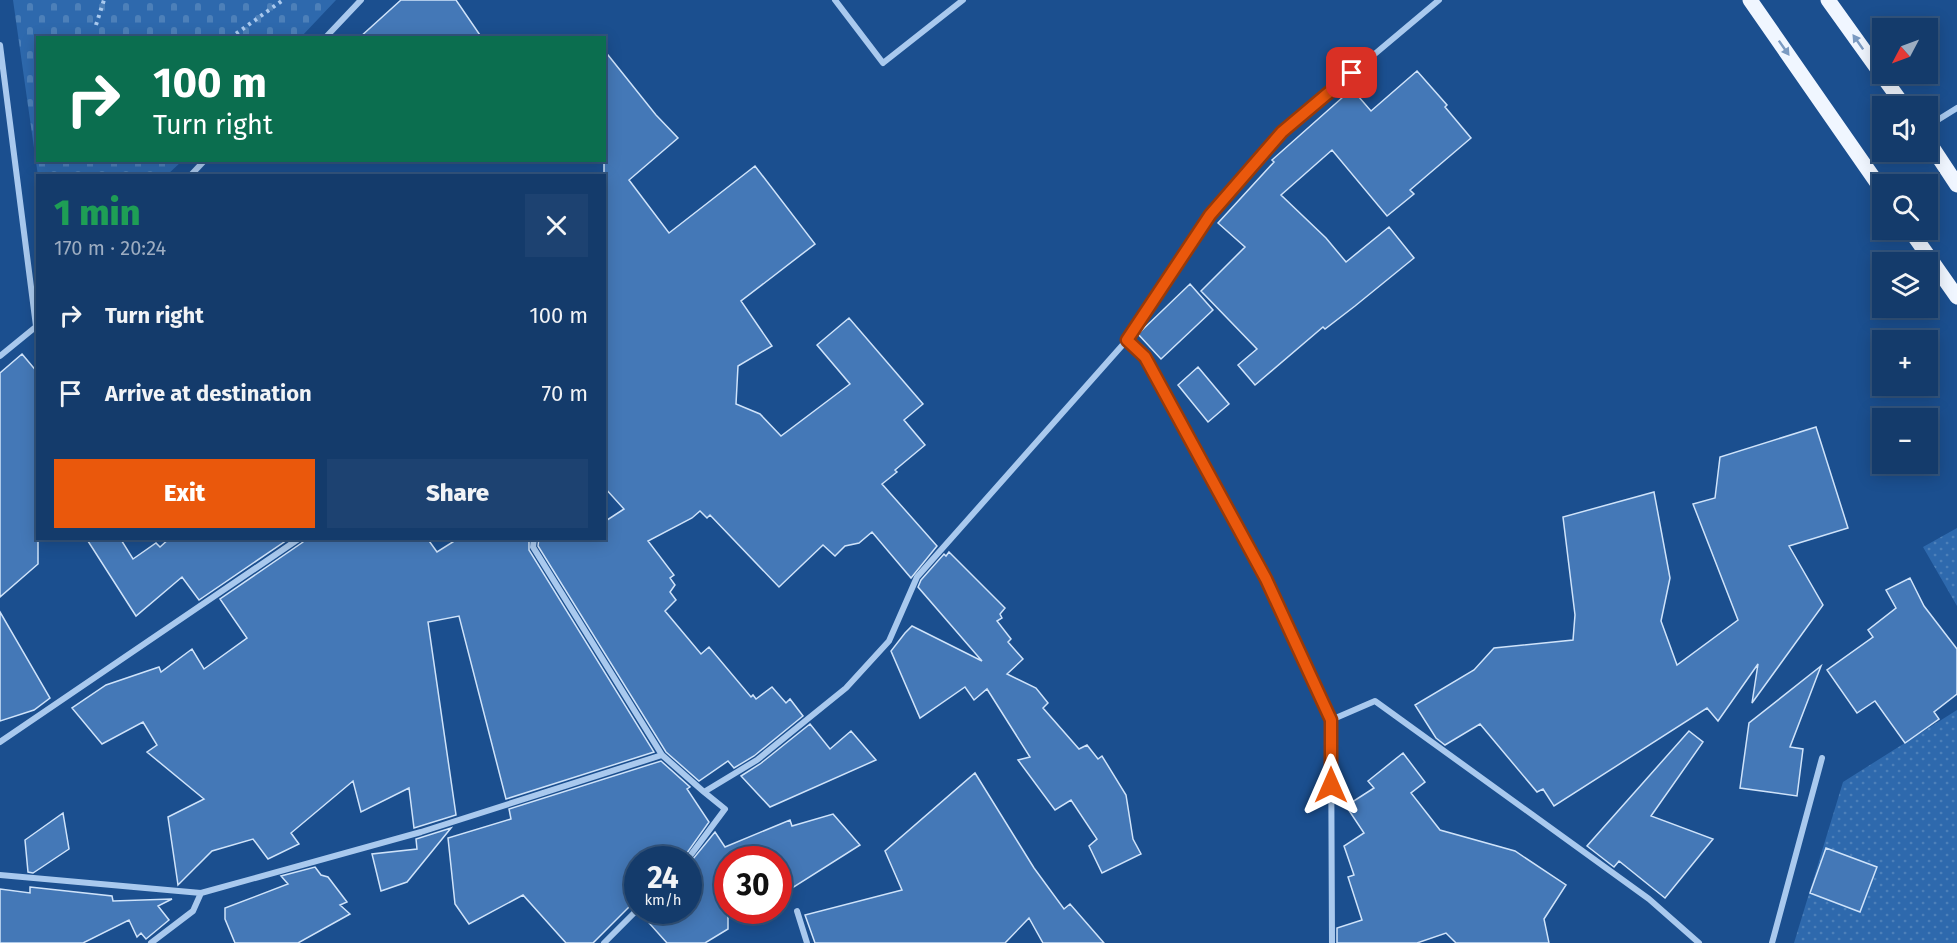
<!DOCTYPE html>
<html lang="en">
<head>
<meta charset="utf-8">
<style>
  body { margin:0; font-family:"Fira Sans",sans-serif; background:#1d4271; color:#f1f3f6; height:100vh; display:flex; flex-direction:column; font-size:22px; white-space:nowrap }
  * { box-sizing:border-box; margin:0 }
  p { font-size:20px; color:#9dadc1 }
  .icon { flex:none; width:33px; height:33px; fill:none; stroke:currentColor; stroke-width:2; stroke-linecap:round; stroke-linejoin:round }
  .map { position:relative; flex:1; overflow:hidden }
  .side { position:absolute; left:36px; top:174px; width:570px; height:366px; display:flex; flex-direction:column; background:#143b6b; border-radius:0px; box-shadow:0 3px 15px #0003,0 0 0 2px #33557e }
  .side>* { flex:none }
  .top-card { position:absolute; left:36px; top:36px; width:570px; height:126px; border-radius:0px; box-shadow:0 3px 15px #0003,0 0 0 2px #33557e; background:#0b6e4f; color:#fff; overflow:hidden }
  .needle { width:39px; rotate:229deg }
  .fabs { position:absolute; left:1872px; top:18px; display:grid; gap:12px }
  .fabs a { display:grid; place-items:center; width:66px; height:66px; border-radius:0px; background:#143b6b; box-shadow:0 3px 15px #0003,0 0 0 2px #33557e; font-size:30px }
  .speed { position:absolute; left:624px; top:846px; display:flex; gap:12px; font-size:30px; font-weight:700; text-align:center }
  .speed>* { display:grid; place-content:center; width:78px; height:78px; border-radius:50%; background:#143b6b; box-shadow:0 3px 15px #0003,0 0 0 2px #33557e; line-height:1 }
  .speed small { font-size:15px; font-weight:400 }
  .speed .limit { border:9px solid #d22; background:#fff; color:#111 }
  .pin { position:absolute; display:grid; place-items:center; width:51px; height:51px; color:#fff; margin:-26px; border-radius:12px; box-shadow:0 3px 9px #0006 }
  .me { position:absolute; width:66px; margin:-33px; rotate:0deg; stroke-linejoin:round; filter:drop-shadow(0 0 4px #0008) }
  .turn { display:flex; align-items:center; gap:21px; height:126px; padding:0 18px; font-size:27px }
  .turn .icon { width:78px; height:78px; stroke-width:2.5 }
  .turn b { display:block; font-size:42px; line-height:51px }
  .round { display:grid; place-items:center; flex:none; width:63px; height:63px; border-radius:0px; background:#1d4271 }
  .head { display:flex; align-items:center; justify-content:space-between; height:102px; padding:0 18px }
  h1 { font-size:36px; font-weight:800; line-height:45px; color:#1e9e55 }
  .primary-button { display:flex; gap:12px; margin-top:auto; padding:12px 18px }
  .primary-button a { flex:1; height:69px; border-radius:0px; background:#ea580c; color:#fff; font-size:24px; font-weight:800; line-height:69px; text-align:center }
  .primary-button a+a { background:#1d4271; color:#f1f3f6 }
  ul { padding:0; list-style:none }
  li { display:flex; align-items:center; gap:18px; height:78px; padding:0 18px }
  li div { flex:1 }
  li b { display:block; font-size:22px }
  li em { font-style:normal }
  .map>svg:first-child { display:block }
  .cemetery { fill:url(#cemetery-stones) }
  .park { fill:url(#park-dots) }
  .building { fill:#4478b7; stroke:#cfe3fa; stroke-width:1.5 }
  .lines { fill:none; stroke-linecap:round; stroke-linejoin:round }
  .path { stroke:#a9c9ee; stroke-width:4; stroke-dasharray:3 4.5; stroke-linecap:butt }
  .minor { stroke:#a9c9ee; stroke-width:6 }
  .primary { stroke:#f0f6ff; stroke-width:15 }
  .oneway { fill:#7b9ac1 }
  .route-casing { stroke:#983908; stroke-width:15 }
  .route { stroke:#ea580c; stroke-width:10 }
</style>
</head>
<body>
<div class="map">
<svg width="1957" height="943" viewBox="0 0 1957 943">
  <defs>
    <pattern id="cemetery-stones" width="16" height="16" patternUnits="userSpaceOnUse" patternTransform="scale(1.5)"><rect width="16" height="16" fill="#2e69ad"/><path d="M2 7V4a2 2 0 0 1 4 0v3zM10 15v-3a2 2 0 0 1 4 0v3z" fill="#4d80b9"/></pattern>
    <pattern id="park-dots" width="8" height="8" patternUnits="userSpaceOnUse" patternTransform="scale(1.5)"><rect width="8" height="8" fill="#2e69ad"/><path d="M2 2h.1M6 6h.1" fill="none" stroke="#4d80b9" stroke-width="1.8" stroke-linecap="round"/></pattern>
  </defs>
  <rect width="100%" height="100%" fill="#1b4f8f"/>
  <path class="cemetery" d="M 13,0 L 336,0 L 301,37 L 38,38 L 38,160 L 182,161 L 167,175 L 38,176 Z"/>
  <path class="park" d="M 1957,528 L 1957,606 L 1923,547 Z
    M 1957,710 L 1957,943 L 1794,943 L 1843,782 Z"/>
  <path class="building" d="M 401,0 L 456,0 L 482,38 L 359,38 Z
    M 604,50 L 656,115 L 678,138 L 629,180 L 669,233 L 755,166 L 815,244 L 741,301 L 772,346 L 738,366 L 736,404 L 760,414 L 781,436 L 850,384 L 817,345 L 849,318 L 923,404 L 904,420 L 925,445 L 895,470 L 897,472 L 882,484 L 937,546 L 911,578 L 872,532 L 859,543 L 845,546 L 835,556 L 823,545 L 779,587 L 710,515 L 707,518 L 700,511 L 692,518 L 648,541 L 674,575 L 670,578 L 675,585 L 670,592 L 676,600 L 665,611 L 701,654 L 709,647 L 751,697 L 753,695 L 756,699 L 772,687 L 786,703 L 790,699 L 803,716 L 754,756 L 734,768 L 728,761 L 699,781 L 666,752 L 538,546 L 539,538 L 604,538 L 604,522 L 624,509 L 604,487 Z
    M 1417,71 L 1447,105 L 1445,107 L 1471,138 L 1410,190 L 1414,194 L 1387,216 L 1332,150 L 1281,195 L 1326,238 L 1346,262 L 1389,227 L 1414,258 L 1355,306 L 1325,329 L 1323,327 L 1255,385 L 1238,365 L 1257,349 L 1201,291 L 1245,247 L 1218,223 L 1274,162 L 1272,160 L 1352,89 L 1371,111 Z
    M 1190,284 L 1213,310 L 1161,359 L 1138,334 Z
    M 22,354 L 38,373 L 38,564 L 0,597 L 0,373 Z
    M 1198,367 L 1229,404 L 1208,422 L 1178,385 Z
    M 1816,427 L 1848,528 L 1789,546 L 1823,605 L 1752,703 L 1758,664 L 1718,721 L 1707,708 L 1554,806 L 1543,789 L 1537,792 L 1480,724 L 1445,745 L 1436,738 L 1415,705 L 1474,670 L 1494,648 L 1573,640 L 1575,615 L 1563,517 L 1654,492 L 1670,578 L 1661,621 L 1677,665 L 1738,620 L 1693,504 L 1715,498 L 1720,457 Z
    M 86,538 L 120,538 L 133,559 L 156,543 L 160,547 L 170,538 L 290,538 L 199,600 L 182,577 L 136,616 Z
    M 305,538 L 427,538 L 437,552 L 459,538 L 529,538 L 529,550 L 654,752 L 506,799 L 459,616 L 428,622 L 456,815 L 414,828 L 409,788 L 361,812 L 353,781 L 291,833 L 299,844 L 268,859 L 253,839 L 212,851 L 178,885 L 168,817 L 204,799 L 147,752 L 157,745 L 143,722 L 102,744 L 72,708 L 106,685 L 159,667 L 161,672 L 192,649 L 204,669 L 247,638 L 220,599 L 303,542 Z
    M 949,552 L 1005,608 L 1000,614 L 1002,618 L 997,621 L 1011,639 L 1008,642 L 1023,659 L 1007,674 L 1036,688 L 1048,703 L 1043,708 L 1079,749 L 1087,745 L 1098,759 L 1102,756 L 1126,795 L 1133,839 L 1141,854 L 1102,873 L 1089,846 L 1097,839 L 1071,800 L 1055,810 L 1018,760 L 1030,757 L 987,689 L 974,700 L 965,687 L 920,718 L 891,651 L 905,633 L 912,626 L 982,661 L 918,587 L 921,580 L 944,554 L 946,556 Z
    M 1910,578 L 1924,606 L 1957,649 L 1957,694 L 1934,712 L 1939,719 L 1905,743 L 1875,701 L 1857,713 L 1827,670 L 1873,637 L 1868,630 L 1896,608 L 1886,590 Z
    M 0,612 L 50,698 L 34,710 L 0,721 Z
    M 1821,666 L 1790,747 L 1803,749 L 1797,796 L 1740,788 L 1749,723 Z
    M 810,724 L 830,749 L 851,731 L 876,760 L 770,807 L 741,776 L 760,764 Z
    M 1689,731 L 1703,742 L 1651,816 L 1713,839 L 1665,898 L 1619,861 L 1614,867 L 1587,846 Z
    M 1403,753 L 1425,782 L 1411,793 L 1440,830 L 1515,851 L 1566,885 L 1544,919 L 1549,943 L 1456,943 L 1446,933 L 1417,943 L 1337,943 L 1337,928 L 1362,920 L 1348,877 L 1354,875 L 1344,846 L 1364,833 L 1346,806 L 1374,788 L 1368,781 Z
    M 661,761 L 690,787 L 687,789 L 709,822 L 682,860 L 638,860 L 638,898 L 593,943 L 566,943 L 523,895 L 469,924 L 455,904 L 448,838 L 511,819 L 509,809 Z
    M 975,773 L 1034,868 L 1064,909 L 1070,904 L 1104,943 L 1043,943 L 1029,918 L 1005,943 L 815,943 L 805,915 L 902,890 L 885,851 Z
    M 63,813 L 69,849 L 33,873 L 28,872 L 25,840 Z
    M 833,814 L 860,845 L 778,897 L 778,860 L 728,860 L 728,929 L 705,943 L 667,943 L 641,914 L 643,910 L 688,910 L 688,865 L 715,832 L 725,847 L 790,820 L 792,826 Z
    M 451,828 L 407,882 L 381,891 L 372,854 L 417,849 L 416,839 Z
    M 1826,848 L 1877,867 L 1860,912 L 1810,893 Z
    M 315,867 L 321,875 L 328,877 L 347,902 L 340,905 L 350,914 L 298,943 L 235,943 L 225,919 L 225,908 L 288,884 L 281,876 Z
    M 30,887 L 112,896 L 113,901 L 172,899 L 158,906 L 169,920 L 146,939 L 141,933 L 137,937 L 129,920 L 83,943 L 0,943 L 0,889 L 30,893 Z"/>
  <g class="lines">
    <path class="path" d="M 96,25 L 104,0
      M 230,38 L 283,0"/>
    <path class="minor" d="M 835,0 L 883,63 L 963,0
      M 325,38 L 361,0
      M 0,45 L 36,326
      M 1928,126 L 1957,108
      M 190,176 L 205,160
      M 1127,340 L 1145,357 L 1266,579 L 1331,720 L 1332,943
      M 0,356 L 38,325
      M 534,538 L 533,547 L 662,755 L 704,792
      M 1331,720 L 1375,701 L 1649,899 L 1699,943
      M 0,742 L 300,538
      M 687,860 L 725,809 L 704,792 L 757,760 L 846,688 L 889,641 L 917,577 L 1127,340 L 1211,215 L 1282,132 L 1439,0
      M 0,875 L 201,893 L 421,832 L 662,755
      M 797,911 L 807,943
      M 151,943 L 193,911 L 201,893
      M 604,943 L 638,909
      M 1772,943 L 1822,758"/>
    <path class="primary" d="M 1750,0 L 1882,190
      M 1828,0 L 1904,106
      M 1928,141 L 1957,185
      M 1910,230 L 1957,297"/>
  </g>
  <defs><path id="oneway-solid" d="M-6-.8H1V-3.2L6.5 0L1 3.2V.8H-6Z" transform="scale(1.5)"/></defs>
  <g class="oneway">
    <use href="#oneway-solid" transform="translate(1858 42) rotate(-125)"/>
    <use href="#oneway-solid" transform="translate(1784 48) rotate(55)"/>
  </g>
  <g class="lines">
    <g class="route-casing">
      <path id="route" d="M 1331,785 L 1331,720 L 1266,579 L 1145,357 L 1127,340 L 1210,215 L 1282,132 L 1352,73"/>
    </g>
    <use href="#route" class="route"/>
  </g>
</svg>
<div class="fabs">
<a><svg class="needle" viewBox="-14 -14 28 28"><path d="M0-13l5 13h-10z" fill="#e53935"/><path d="M0 13l5-13h-10z" fill="#9dadc1"/></svg></a>
<a><svg class="icon" aria-label="sound" viewBox="0 0 24 24"><path d="M4 9h4l5-4v14l-5-4H4zM17 9q2 3 0 6"/></svg></a>
<a><svg class="icon" aria-label="search" viewBox="0 0 24 24"><circle cx="10" cy="10" r="6"/><path d="M15 15l6 6"/></svg></a>
<a><svg class="icon" aria-label="layers" viewBox="0 0 24 24"><path d="M12 4l9 5-9 5-9-5zM3 14l9 5 9-5"/></svg></a>
<a>+</a>
<a>−</a>
</div>
<div class="speed"><div>24<small>km/h</small></div><div class="limit">30</div></div>
<div class="pin" style="left:1352px;top:73px;background:#d93025"><svg class="icon" aria-label="arrive" viewBox="0 0 24 24"><path d="M6 21V4h12l-3 4 3 4H6"/></svg></div>
<svg class="me" style="left:1331px;top:785px" viewBox="-20 -20 40 40"><path d="M0-17L14 15 0 8-14 15z" fill="#ea580c" stroke="#fff" stroke-width="4"/></svg>
<div class="top-card">
<div class="turn"><svg class="icon" aria-label="right" viewBox="0 0 24 24"><path d="M7 20v-9h11M14 6l5 5-5 5"/></svg><div><b>100 m</b>Turn right</div></div>
</div>
<section class="side">
<div class="head"><div><h1>1 min</h1><p>170 m · 20:24</p></div><a class="round"><svg class="icon" aria-label="close" viewBox="0 0 24 24"><path d="M6 6l12 12M18 6L6 18"/></svg></a></div>
<ul>
<li><svg class="icon" aria-label="right" viewBox="0 0 24 24"><path d="M7 20v-9h11M14 6l5 5-5 5"/></svg><div><b>Turn right</b></div><em>100 m</em></li>
<li><svg class="icon" aria-label="arrive" viewBox="0 0 24 24"><path d="M6 21V4h12l-3 4 3 4H6"/></svg><div><b>Arrive at destination</b></div><em>70 m</em></li>
</ul>
<div class="primary-button"><a>Exit</a><a>Share</a></div>
</section>
</div>
</body>
</html>
